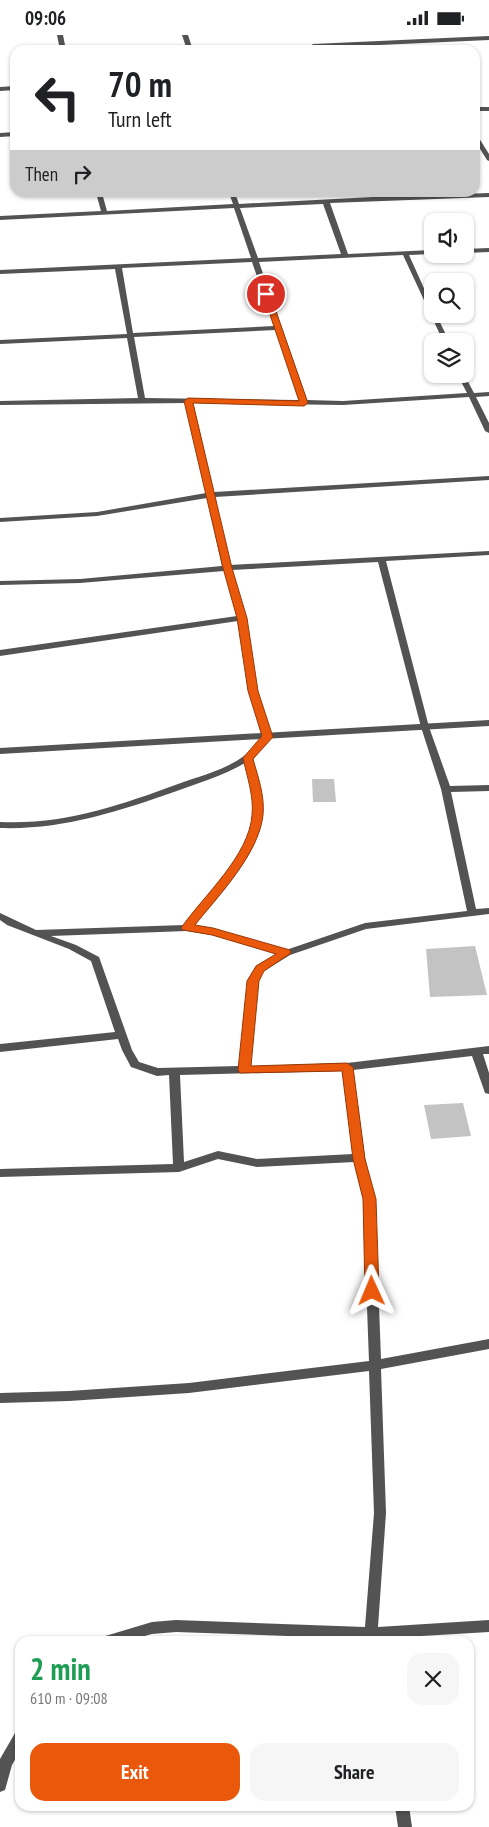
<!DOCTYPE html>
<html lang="en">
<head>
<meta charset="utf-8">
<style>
  body { margin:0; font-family:"PT Sans Narrow",sans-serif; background:#f6f6f6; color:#202124; height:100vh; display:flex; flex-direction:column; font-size:19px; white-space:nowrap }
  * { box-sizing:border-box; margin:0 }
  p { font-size:16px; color:#757577 }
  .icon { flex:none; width:28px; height:28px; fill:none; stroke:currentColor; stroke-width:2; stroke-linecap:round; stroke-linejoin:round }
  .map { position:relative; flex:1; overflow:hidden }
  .panel { position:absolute; left:15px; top:1601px; width:459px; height:175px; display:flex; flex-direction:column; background:#fff; border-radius:15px; box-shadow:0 1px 4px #0004 }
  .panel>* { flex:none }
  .guide { position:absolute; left:10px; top:10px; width:470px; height:152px; border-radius:15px; box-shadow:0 1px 4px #0004; background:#fff; color:#202124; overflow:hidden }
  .controls { position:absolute; left:424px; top:178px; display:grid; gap:10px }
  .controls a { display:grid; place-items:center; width:50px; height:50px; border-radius:10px; background:#fff; box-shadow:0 1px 4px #0004; font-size:25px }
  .pin { position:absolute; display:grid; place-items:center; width:42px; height:42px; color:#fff; margin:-21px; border:2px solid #fff; border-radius:50%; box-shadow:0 1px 5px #0007 }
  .me { position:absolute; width:55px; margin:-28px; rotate:359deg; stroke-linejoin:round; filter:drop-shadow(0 0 4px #0008) }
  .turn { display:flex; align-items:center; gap:18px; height:105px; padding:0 15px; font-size:22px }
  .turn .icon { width:65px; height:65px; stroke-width:2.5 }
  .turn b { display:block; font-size:35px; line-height:42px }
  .then { display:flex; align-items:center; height:48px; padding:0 15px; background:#0003; gap:10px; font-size:19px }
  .round { display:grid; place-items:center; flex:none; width:52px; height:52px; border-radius:15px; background:#f6f6f6 }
  .summary { display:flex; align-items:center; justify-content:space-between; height:85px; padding:0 15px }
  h1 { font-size:30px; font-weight:700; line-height:38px; color:#1e9e55 }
  .button { display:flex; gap:10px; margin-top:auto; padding:10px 15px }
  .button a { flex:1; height:58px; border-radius:15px; background:#ea580c; color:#fff; font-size:20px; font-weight:700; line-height:58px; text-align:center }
  .button a+a { background:#f6f6f6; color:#202124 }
  .status { display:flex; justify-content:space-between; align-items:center; height:35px; padding:0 25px; background:#fff; direction:ltr }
  .status svg { height:14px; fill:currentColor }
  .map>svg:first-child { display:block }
  .building { fill:#c3c3c3 }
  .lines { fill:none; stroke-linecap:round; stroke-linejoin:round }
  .minor { fill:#535353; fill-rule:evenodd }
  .tertiary { fill:#535353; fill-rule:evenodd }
  .route { fill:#ea580c; stroke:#983908 }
</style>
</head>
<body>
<div class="status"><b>09:06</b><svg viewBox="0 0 49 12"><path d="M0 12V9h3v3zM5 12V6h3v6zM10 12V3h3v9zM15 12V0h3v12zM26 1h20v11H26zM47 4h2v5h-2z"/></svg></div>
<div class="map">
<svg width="489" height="1792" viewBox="0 0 489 1792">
  <rect width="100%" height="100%" fill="#fff"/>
  <path class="building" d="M 312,744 L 334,744 L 336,767 L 313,767 Z
    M 475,911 L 487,960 L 430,962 L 426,914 Z
    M 463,1068 L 471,1101 L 431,1104 L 424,1070 Z"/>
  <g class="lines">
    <path class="minor" d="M 57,0 L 63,0 L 66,15 L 60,15 Z
      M 182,0 L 188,0 L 193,15 L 187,15 Z
      M 489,1 L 489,5 L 313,13 L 310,11 L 313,9 Z
      M 15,51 L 15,55 L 0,56 L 0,52 Z
      M 475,72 L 489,72 L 489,76 L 475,76 Z
      M 15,97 L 15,101 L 0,102 L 0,98 Z
      M 475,99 L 477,100 L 489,119 L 489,126 L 487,125 L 475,106 Z
      M 96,158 L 102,158 L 107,176 L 233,169 L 229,158 L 235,158 L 239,169 L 373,162 L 372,158 L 378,158 L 379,162 L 489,158 L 489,162 L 330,168 L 348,219 L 432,215 L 432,219 L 409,220 L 432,271 L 432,279 L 436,279 L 449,306 L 443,306 L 403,220 L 259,227 L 307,365 L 343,366 L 467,358 L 457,339 L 464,339 L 474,358 L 489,357 L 489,361 L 476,362 L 489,388 L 489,398 L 485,396 L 469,362 L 343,370 L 193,368 L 214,457 L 489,441 L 489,445 L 215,462 L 230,530 L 489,516 L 489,520 L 386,526 L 429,692 L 450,751 L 489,750 L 489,756 L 451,757 L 476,874 L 489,873 L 489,879 L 366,894 L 290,920 L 264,936 L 258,946 L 250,1031 L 347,1028 L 489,1011 L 489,1019 L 483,1019 L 489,1038 L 489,1059 L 485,1058 L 484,1055 L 472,1021 L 353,1035 L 365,1123 L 375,1164 L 381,1324 L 489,1304 L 489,1314 L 381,1334 L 386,1478 L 378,1592 L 489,1585 L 489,1597 L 371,1604 L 176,1597 L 152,1599 L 126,1606 L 100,1606 L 102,1602 L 152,1587 L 176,1585 L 365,1592 L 374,1478 L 369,1336 L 189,1358 L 69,1366 L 0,1368 L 0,1358 L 69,1356 L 189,1348 L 369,1326 L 363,1164 L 354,1127 L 257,1132 L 218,1124 L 179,1137 L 0,1142 L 0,1134 L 173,1129 L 169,1040 L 157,1041 L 131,1032 L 122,1015 L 118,1004 L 0,1017 L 0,1009 L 115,997 L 91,926 L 69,914 L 7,890 L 0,885 L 0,878 L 36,895 L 184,890 C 208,861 250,820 253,781 C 254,763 249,746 245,728 C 223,741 198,748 174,757 C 116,777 62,795 0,793 L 0,787 C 64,790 118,771 178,749 C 200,741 225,735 244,721 C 251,716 257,709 262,702 L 249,656 L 238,586 L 0,621 L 0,615 L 237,581 L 224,536 L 80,548 L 0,550 L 0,546 L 80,544 L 222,531 L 207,463 L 97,481 L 0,487 L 0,483 L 97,477 L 206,458 L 186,368 L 0,370 L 0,366 L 138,363 L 127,303 L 0,309 L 0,305 L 127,299 L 115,234 L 0,239 L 0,235 L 251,223 L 234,173 L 0,185 L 0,181 L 101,176 ZM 323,169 L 341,219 L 258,223 L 240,173 ZM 252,227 L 274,291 L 133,298 L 122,233 ZM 276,295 L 299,365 L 145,363 L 134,302 ZM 378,527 L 421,692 L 441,754 L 467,876 L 365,888 L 286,915 L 213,894 L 194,891 C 217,862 260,819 262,780 C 263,761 257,742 253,723 L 272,702 L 257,656 L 246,583 L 232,535 ZM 187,896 L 212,900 L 277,919 L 256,932 L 248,946 L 239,1031 L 158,1033 L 139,1027 L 132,1015 L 99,922 L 76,910 L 51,901 ZM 342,1036 L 353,1119 L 257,1124 L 218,1116 L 184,1127 L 180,1040 Z
      M 489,213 L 489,217 L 465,218 L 465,214 Z
      M 20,1696 L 20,1716 L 12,1730 L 5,1755 L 0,1757 L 0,1724 L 15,1698 Z
      M 395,1771 L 409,1771 L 412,1792 L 398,1792 Z"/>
    <path class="tertiary" d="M 489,685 L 489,691 L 0,719 L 0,713 Z"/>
  </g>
  <path class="route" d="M 266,257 L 270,259 L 308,368 L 304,371 L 193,368 L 232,533 L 247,583 L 258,656 L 273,702 L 253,724 C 258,742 265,761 263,780 C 259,819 218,861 195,890 L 213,893 L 290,915 L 291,918 L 264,936 L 259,946 L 251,1031 L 347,1028 L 353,1032 L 365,1124 L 376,1164 L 379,1256 L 372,1261 L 365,1256 L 363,1164 L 353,1124 L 342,1036 L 240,1038 L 238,1035 L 247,946 L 256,931 L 276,919 L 212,900 L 183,895 L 181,893 C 204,860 249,821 252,780 C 254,761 247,742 243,723 L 262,701 L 248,656 L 237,583 L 223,533 L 184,366 L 188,363 L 299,366 L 263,259 Z"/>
</svg>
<div class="controls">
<a><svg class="icon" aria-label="sound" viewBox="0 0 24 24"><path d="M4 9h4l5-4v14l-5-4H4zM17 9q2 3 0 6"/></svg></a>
<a><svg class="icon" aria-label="search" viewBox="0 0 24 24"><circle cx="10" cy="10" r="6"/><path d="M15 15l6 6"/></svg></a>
<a><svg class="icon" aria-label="layers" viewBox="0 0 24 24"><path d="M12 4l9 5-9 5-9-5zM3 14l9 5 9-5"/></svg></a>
</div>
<div class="pin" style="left:266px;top:259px;background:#d93025"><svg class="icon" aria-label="arrive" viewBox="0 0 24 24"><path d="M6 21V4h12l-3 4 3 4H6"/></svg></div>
<svg class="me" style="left:372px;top:1256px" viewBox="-20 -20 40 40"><path d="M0-17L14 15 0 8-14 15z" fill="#ea580c" stroke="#fff" stroke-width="4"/></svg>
<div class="guide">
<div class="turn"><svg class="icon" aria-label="left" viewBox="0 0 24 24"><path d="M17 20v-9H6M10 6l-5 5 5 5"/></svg><div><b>70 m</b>Turn left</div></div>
<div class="then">Then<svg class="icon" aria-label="right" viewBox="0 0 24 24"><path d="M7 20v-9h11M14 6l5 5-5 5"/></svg></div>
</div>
<section class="panel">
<div class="summary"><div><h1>2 min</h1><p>610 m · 09:08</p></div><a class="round"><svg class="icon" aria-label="close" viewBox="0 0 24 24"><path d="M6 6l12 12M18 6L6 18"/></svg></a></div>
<div class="button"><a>Exit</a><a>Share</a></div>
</section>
</div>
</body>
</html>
